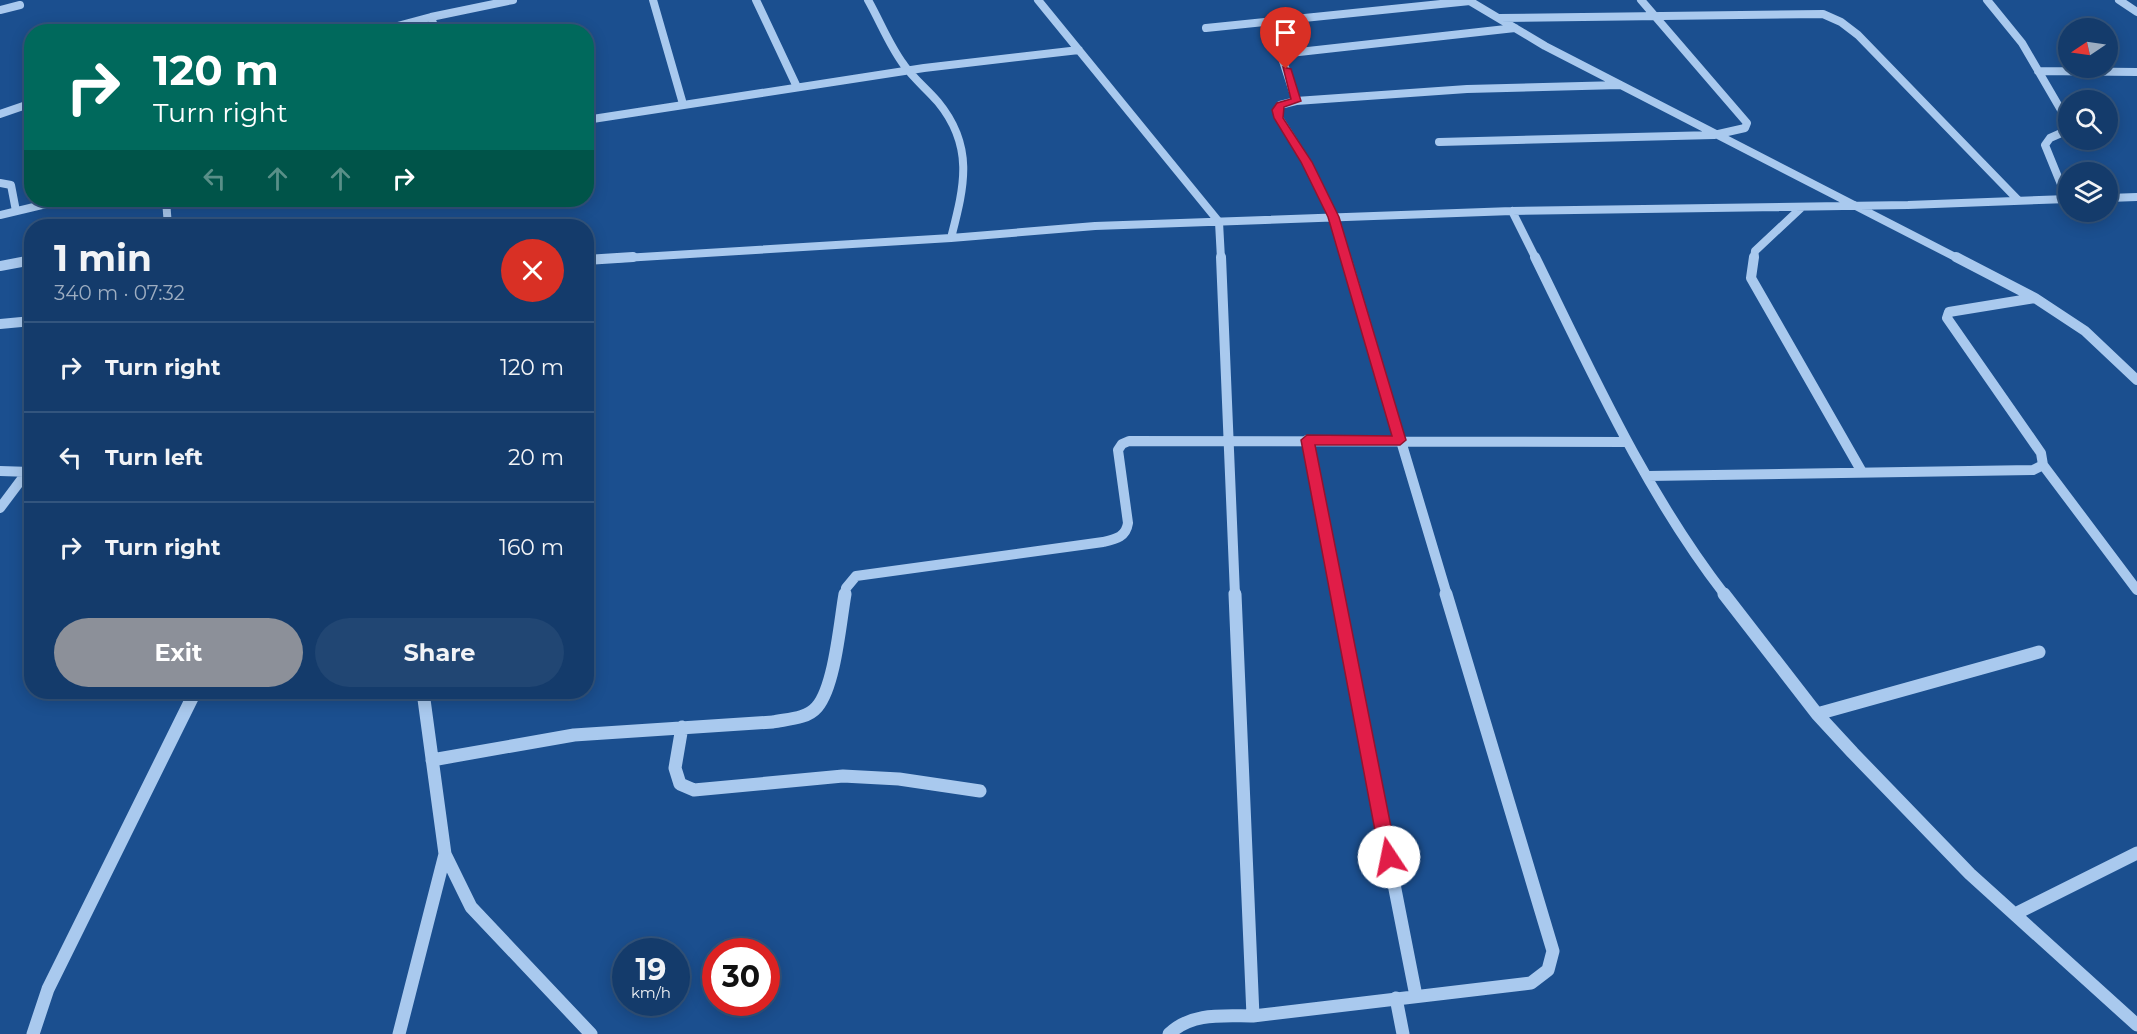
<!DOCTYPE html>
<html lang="en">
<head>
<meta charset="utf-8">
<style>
  body { margin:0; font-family:Montserrat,sans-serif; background:#214673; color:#f1f3f6; height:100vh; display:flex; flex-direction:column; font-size:22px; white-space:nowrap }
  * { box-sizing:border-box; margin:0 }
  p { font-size:20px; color:#9dadc1 }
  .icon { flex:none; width:33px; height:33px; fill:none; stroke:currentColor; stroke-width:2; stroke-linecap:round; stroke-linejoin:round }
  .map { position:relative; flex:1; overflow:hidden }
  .panel { position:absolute; left:24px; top:219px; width:570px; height:480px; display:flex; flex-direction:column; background:#143b6b; border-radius:24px; box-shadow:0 3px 15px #0003,0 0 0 2px #33557e }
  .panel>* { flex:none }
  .banner { position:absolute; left:24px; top:24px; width:570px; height:183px; border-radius:24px; box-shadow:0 3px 15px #0003,0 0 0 2px #33557e; background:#00695c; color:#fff; overflow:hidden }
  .needle { width:39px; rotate:257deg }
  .buttons { position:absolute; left:2058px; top:18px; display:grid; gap:12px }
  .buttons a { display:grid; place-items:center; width:60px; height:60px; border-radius:50%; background:#143b6b; box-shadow:0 3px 15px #0003,0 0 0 2px #33557e; font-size:30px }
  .speed { position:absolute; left:612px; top:938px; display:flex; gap:12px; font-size:30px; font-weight:700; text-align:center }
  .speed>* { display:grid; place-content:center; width:78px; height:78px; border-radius:50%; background:#143b6b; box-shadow:0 3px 15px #0003,0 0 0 2px #33557e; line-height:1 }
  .speed small { font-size:15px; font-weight:400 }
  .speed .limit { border:9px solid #d22; background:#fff; color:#111 }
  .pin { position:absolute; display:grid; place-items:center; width:51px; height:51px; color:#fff; margin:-62px -26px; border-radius:50% 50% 50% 0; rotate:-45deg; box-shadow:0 0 6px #0007 }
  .pin .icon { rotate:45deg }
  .me { position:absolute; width:66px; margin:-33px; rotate:349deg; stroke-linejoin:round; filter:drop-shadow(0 0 4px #0008) }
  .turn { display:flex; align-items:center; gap:21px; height:126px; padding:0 30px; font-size:27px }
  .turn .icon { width:78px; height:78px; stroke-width:2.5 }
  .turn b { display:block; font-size:42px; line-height:51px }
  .lanes { display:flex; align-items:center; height:57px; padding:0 30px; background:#0003; justify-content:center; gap:30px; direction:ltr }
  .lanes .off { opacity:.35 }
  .round { display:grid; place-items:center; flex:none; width:63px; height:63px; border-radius:32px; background:#214673 }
  .summary { display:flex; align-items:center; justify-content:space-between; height:102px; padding:0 30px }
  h1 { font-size:36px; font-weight:700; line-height:45px }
  .action { display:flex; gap:12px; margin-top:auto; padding:12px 30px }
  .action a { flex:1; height:69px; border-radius:36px; background:#8c9099; color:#fff; font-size:24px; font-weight:700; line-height:69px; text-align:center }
  .action a+a { background:#214673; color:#f1f3f6 }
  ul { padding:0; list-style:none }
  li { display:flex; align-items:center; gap:18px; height:90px; padding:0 30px; border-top:2px solid #33557e }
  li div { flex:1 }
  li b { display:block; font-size:22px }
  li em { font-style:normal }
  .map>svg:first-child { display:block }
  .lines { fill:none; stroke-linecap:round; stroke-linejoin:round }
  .minor-far2 { stroke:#a9c9ee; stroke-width:8 }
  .minor-far1 { stroke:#a9c9ee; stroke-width:10 }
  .minor { stroke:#a9c9ee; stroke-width:13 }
  .route { fill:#e11d48; stroke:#92132f; stroke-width:1.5 }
</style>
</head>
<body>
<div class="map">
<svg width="2137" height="1034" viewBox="0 0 2137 1034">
  <rect width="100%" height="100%" fill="#1b4f8f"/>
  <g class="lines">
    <path class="minor-far2" d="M 653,0 L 683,104
      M 756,0 L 797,87
      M 868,0 C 880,21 889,45 904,65 C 914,79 927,89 938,102 C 975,147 964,187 951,238
      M 1038,0 L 1219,222 L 1221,259
      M 1468,0 L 1545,46 L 1959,259
      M 1987,0 L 2022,43 L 2068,122
      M 2119,0 L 2137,12
      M 0,10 L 20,5
      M 1499,18 L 1823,14 L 1841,22 L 1858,35 L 2018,200
      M 1270,21 L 1296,101
      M 1206,28 L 1470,1
      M 375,32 L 431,17
      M 436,32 L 431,17 L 513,0
      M 1281,54 L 1515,28
      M 2038,71 L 2137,72
      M 0,114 L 32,103
      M 586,120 L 924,68 L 1079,50
      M 1439,142 L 1714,135 L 1745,128 L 1747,123 L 1641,0
      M 0,183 L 11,185 L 16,211
      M 2108,198 L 2137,197
      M 2067,199 L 2045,145 L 2050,138 L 2068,130
      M 166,200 L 168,226
      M 1512,211 L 1536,259
      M 0,215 L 63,200
      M 608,259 L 951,238 L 1095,226 L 1512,211 L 1908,205 L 2068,199
      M 1346,259 L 1334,217 L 1307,162 L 1279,118 L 1277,110 L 1280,105 L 1296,101 L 1467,89 L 1620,85
      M 1754,259 L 1755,251 L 1802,207"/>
    <path class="minor-far1" d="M 1221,257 L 1235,595
      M 1346,257 L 1447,595
      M 1535,257 C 1592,373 1646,493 1725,595
      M 1754,257 L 1751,278 L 1862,472
      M 1956,257 L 2035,298 L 2085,331 L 2137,380
      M 586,260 L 633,257
      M 0,266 L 32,260
      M 0,324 L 32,321
      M 1307,440 L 1337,595
      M 2043,465 L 2137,590
      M 0,471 L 31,472
      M 1648,476 L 2033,470 L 2043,465 L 2041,453 L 1947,318 L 1949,312 L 2035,298
      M 0,508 L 27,472
      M 845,595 L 846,588 L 856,576 L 1103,542 C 1116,539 1126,537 1128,523 L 1118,450 L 1122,444 L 1129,441 L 1626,442"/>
    <path class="minor" d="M 1337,594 L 1416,996
      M 1724,594 L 1817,714 L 1853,753 L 1970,874 L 2137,1025
      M 423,692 L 445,854 L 471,907 L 591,1034
      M 1817,714 L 2039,652
      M 682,727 L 675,768 L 680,784 L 694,790 L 843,776 L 899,779 L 980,791
      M 432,760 L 574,735 L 773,722 C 787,719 807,719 817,707 C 835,686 840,622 845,594
      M 2015,914 L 2137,853
      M 1396,998 L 1403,1034
      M 1253,1016 L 1531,983 L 1548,970 L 1553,951 L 1446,594
      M 33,1034 L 48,989 L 195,692
      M 399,1034 L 445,854
      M 1169,1034 C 1192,1012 1223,1016 1253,1016 L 1235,594"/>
  </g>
  <path class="route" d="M 1283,67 L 1291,69 L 1301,101 L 1284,107 L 1283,118 L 1312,162 L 1339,217 L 1406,440 L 1400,445 L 1315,445 L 1397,857 L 1395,862 L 1389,865 L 1383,862 L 1380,857 L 1301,440 L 1307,435 L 1392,436 L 1328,217 L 1301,162 L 1274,118 L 1272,110 L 1277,103 L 1291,99 Z"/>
</svg>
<div class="buttons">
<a><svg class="needle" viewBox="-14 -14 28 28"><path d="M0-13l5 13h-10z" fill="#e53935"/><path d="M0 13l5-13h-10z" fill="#9dadc1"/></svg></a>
<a><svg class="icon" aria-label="search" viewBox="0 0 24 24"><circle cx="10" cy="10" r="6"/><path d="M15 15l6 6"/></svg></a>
<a><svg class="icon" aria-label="layers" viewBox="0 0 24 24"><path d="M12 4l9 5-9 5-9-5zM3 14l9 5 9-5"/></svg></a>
</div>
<div class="speed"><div>19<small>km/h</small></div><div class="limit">30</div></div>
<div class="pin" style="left:1286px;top:69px;background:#d93025"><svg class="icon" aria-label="arrive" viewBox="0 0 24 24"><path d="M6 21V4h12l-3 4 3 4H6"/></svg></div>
<svg class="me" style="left:1389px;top:857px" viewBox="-20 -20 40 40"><circle r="19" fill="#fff"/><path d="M0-13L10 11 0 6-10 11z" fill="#e11d48"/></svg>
<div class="banner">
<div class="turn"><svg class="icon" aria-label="right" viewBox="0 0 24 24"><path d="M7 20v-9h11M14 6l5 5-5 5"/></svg><div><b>120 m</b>Turn right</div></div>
<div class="lanes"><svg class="icon off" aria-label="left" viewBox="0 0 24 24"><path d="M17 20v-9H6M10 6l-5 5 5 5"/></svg><svg class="icon off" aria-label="ahead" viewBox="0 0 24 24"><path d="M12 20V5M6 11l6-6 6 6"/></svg><svg class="icon off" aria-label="ahead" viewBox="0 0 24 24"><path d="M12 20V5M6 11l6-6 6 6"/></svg><svg class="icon" aria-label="right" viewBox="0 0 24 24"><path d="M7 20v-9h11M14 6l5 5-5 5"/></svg></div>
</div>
<section class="panel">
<div class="summary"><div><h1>1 min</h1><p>340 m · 07:32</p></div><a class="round" style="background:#d93025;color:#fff"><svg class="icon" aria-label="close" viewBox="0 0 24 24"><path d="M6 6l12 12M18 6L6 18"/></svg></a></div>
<ul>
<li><svg class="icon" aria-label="right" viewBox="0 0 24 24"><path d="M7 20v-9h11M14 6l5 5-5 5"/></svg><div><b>Turn right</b></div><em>120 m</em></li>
<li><svg class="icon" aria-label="left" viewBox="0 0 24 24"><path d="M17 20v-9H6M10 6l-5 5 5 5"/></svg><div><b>Turn left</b></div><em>20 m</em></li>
<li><svg class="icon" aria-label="right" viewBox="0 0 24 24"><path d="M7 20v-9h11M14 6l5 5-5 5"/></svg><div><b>Turn right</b></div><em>160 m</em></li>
</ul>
<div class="action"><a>Exit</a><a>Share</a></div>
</section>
</div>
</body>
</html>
